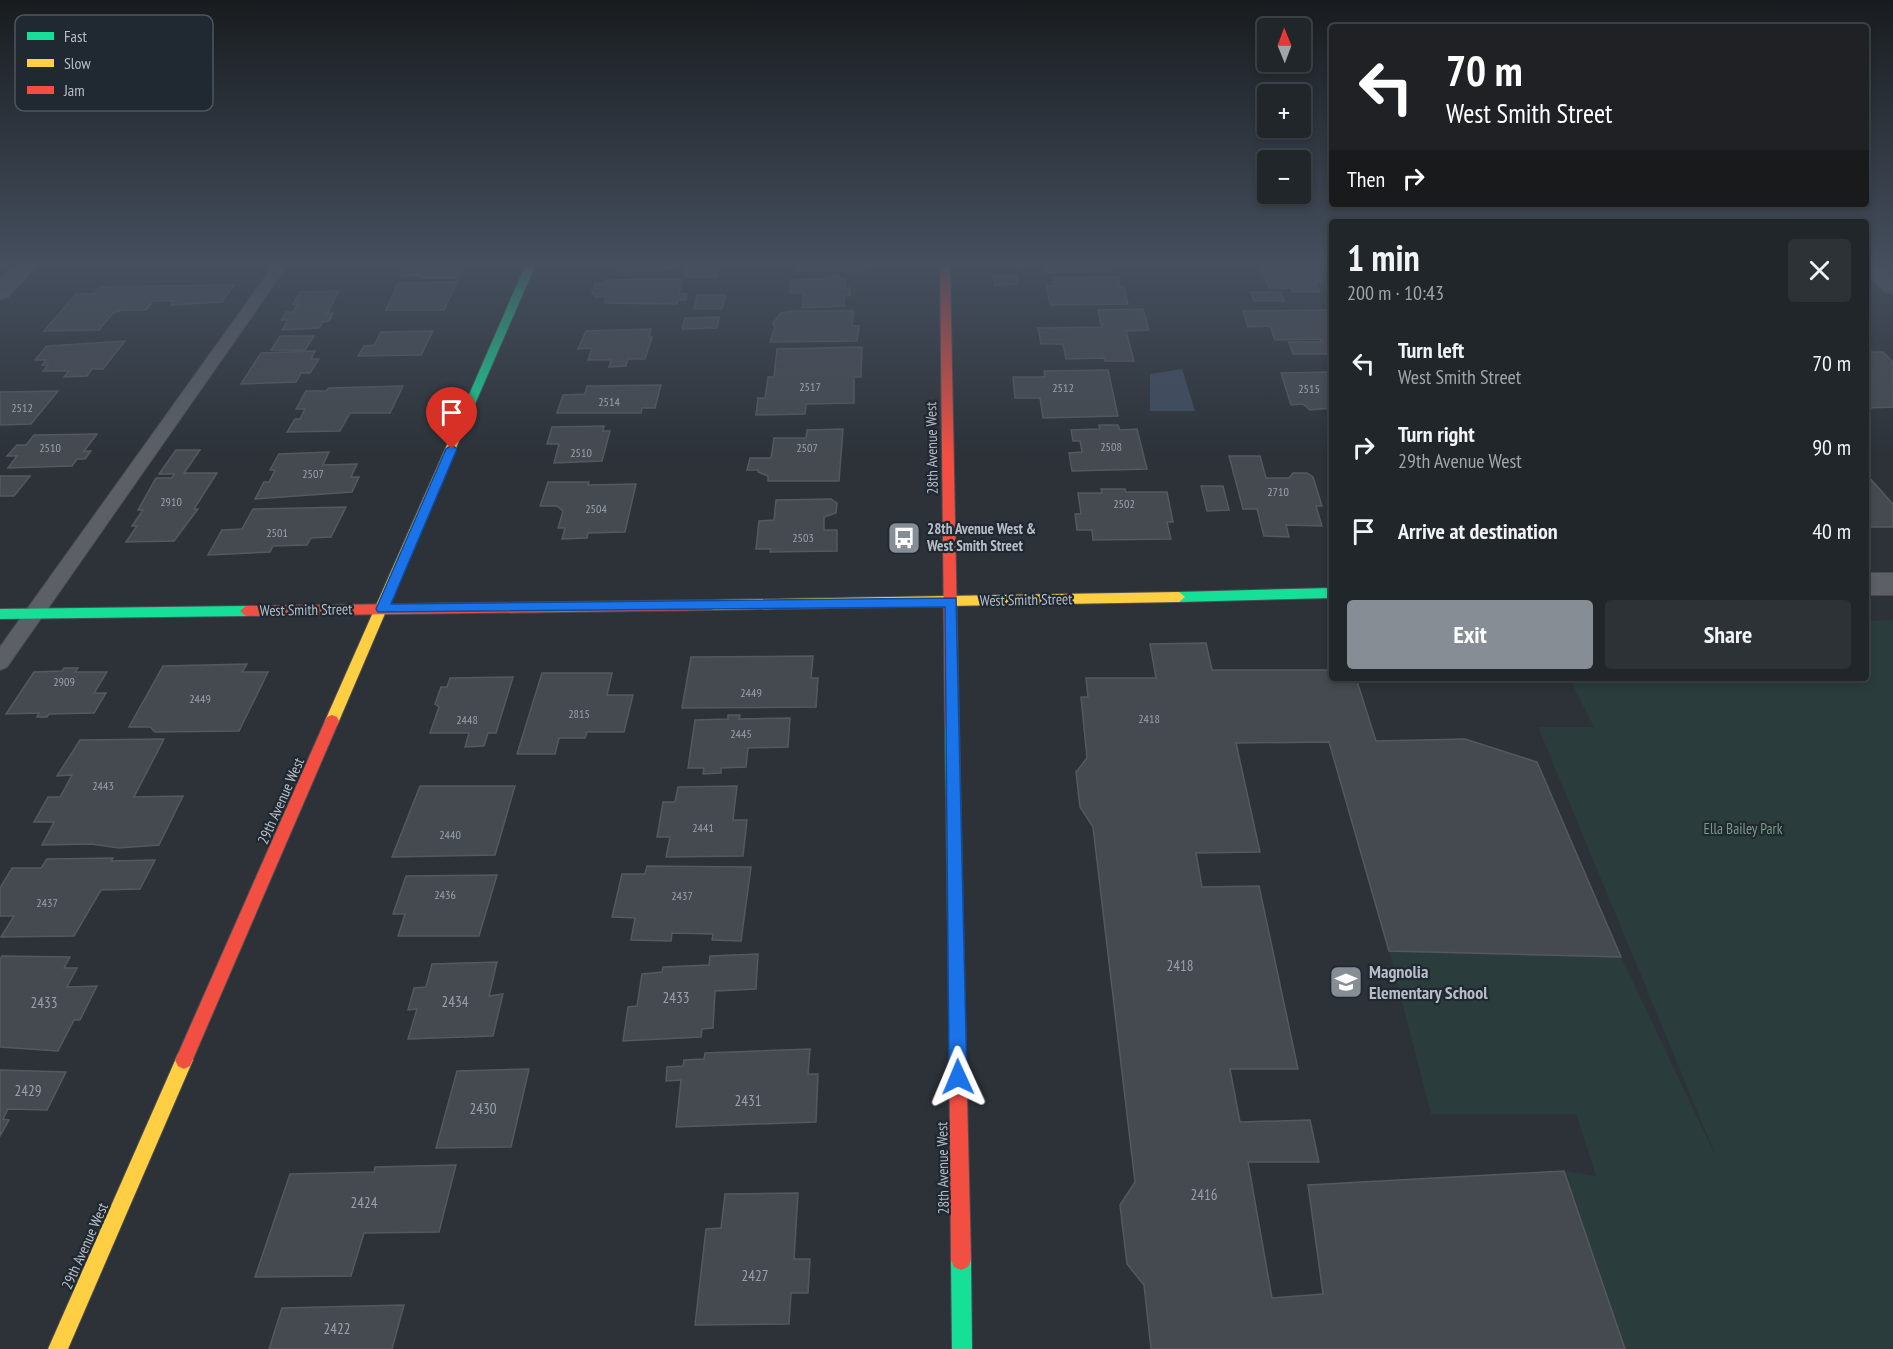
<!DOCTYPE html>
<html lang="en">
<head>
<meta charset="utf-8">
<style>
  body { margin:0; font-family:"PT Sans Narrow",sans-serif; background:#2d3236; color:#f1f3f6; height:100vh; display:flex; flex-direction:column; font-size:22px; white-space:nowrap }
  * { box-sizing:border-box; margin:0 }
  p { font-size:20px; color:#a2a5a8 }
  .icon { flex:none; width:33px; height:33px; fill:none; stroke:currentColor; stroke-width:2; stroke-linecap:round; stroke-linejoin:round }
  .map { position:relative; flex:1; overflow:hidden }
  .details { position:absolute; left:1329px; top:219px; width:540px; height:462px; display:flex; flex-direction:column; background:#21262a; border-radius:6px; box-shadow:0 3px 9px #0003,0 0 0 2px #3e4347 }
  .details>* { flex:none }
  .top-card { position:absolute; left:1329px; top:24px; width:540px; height:183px; border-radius:6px; box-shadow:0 3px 9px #0003,0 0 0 2px #3e4347; background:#202124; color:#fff; overflow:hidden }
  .needle { width:39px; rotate:359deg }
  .tools { position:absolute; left:1257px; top:18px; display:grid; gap:12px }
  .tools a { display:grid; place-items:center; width:54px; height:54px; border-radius:6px; background:#21262a; box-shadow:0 3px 9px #0003,0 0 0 2px #3e4347; font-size:30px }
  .pin { position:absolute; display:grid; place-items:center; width:51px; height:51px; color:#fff; margin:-62px -26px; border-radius:50% 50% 50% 0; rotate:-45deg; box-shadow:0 0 6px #0007 }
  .pin .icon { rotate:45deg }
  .me { position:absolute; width:66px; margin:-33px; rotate:359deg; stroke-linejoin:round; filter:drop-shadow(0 0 4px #0008) }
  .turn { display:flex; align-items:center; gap:21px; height:126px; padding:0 18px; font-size:27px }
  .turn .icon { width:78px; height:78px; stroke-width:2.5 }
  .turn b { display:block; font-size:42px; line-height:51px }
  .then { display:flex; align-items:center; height:57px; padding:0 18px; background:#0003; gap:12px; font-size:22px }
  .round { display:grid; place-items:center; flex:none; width:63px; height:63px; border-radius:6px; background:#2d3236 }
  .head { display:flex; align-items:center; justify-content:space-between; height:102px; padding:0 18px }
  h1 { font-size:36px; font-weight:600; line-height:45px }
  .button { display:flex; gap:12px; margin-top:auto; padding:12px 18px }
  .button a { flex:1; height:69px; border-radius:6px; background:#868d95; color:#fff; font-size:24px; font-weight:600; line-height:69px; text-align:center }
  .button a+a { background:#2d3236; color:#f1f3f6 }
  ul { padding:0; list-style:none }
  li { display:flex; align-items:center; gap:18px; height:84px; padding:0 18px }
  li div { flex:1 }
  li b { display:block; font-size:22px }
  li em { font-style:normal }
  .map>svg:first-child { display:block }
  .green { fill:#2b3c3d }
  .water { fill:#3e4c5f }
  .building { fill:#454a50; stroke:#54595f; stroke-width:1.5 }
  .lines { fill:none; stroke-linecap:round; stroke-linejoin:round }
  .lane-casing { stroke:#4a4e52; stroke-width:2 }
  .street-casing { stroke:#4a4e52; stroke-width:2 }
  .fast-casing { stroke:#4a4e52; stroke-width:2 }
  .slow-casing { stroke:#4a4e52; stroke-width:2 }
  .jam-casing { stroke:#4a4e52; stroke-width:2 }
  .lane { fill:#5c6066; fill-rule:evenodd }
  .street { fill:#5c6066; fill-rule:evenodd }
  .fast { fill:#16e098; fill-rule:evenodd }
  .slow { fill:#ffcf43; fill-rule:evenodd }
  .jam { fill:#f24e42; fill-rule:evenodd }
  .route { fill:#1a73e8; stroke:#114b97; stroke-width:1.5 }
  .labels { text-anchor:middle; stroke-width:4.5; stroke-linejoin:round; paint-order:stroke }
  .number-label { font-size:12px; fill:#9aa1a9 }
  .street-label { font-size:15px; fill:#b7bec7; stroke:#202832 }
  .poi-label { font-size:15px; font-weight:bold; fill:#b7bec7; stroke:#202832; text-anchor:start }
  .park-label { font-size:15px; fill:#789b80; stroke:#202832 }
  .near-number-label { font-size:15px; fill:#9aa1a9 }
  .near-poi-label { font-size:18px; font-weight:bold; fill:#b7bec7; stroke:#202832; text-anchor:start }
  .key { fill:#202832; stroke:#4d555f; stroke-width:1.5 }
  .key-label { font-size:16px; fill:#b7bec7 }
</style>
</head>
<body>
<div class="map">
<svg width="1893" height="1349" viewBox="0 0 1893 1349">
  <rect width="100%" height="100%" fill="#2c3238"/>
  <path class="green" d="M 1893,620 L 1893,1349 L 1625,1349 L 1564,1171 L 1596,1176 L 1576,1114 L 1431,1114 L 1389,951 L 1621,957 L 1717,1159 L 1538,727 L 1594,727 L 1569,678 L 1866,678 L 1866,621 Z"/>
  <path class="water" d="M 1182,369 L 1195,411 L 1150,411 L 1150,374 Z"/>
  <path class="building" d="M 405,266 L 463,266 L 458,278 L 419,278 L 420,275 L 400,276 Z
    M 619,266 L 678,266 L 678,268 L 658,269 L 658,271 L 618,272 Z
    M 687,266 L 719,266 L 716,277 L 684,277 Z
    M 808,266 L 865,266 L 860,271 L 797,271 L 797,267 Z
    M 1045,266 L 1109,266 L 1110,271 L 1046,273 Z
    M 1260,266 L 1320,267 L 1323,282 L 1315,282 L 1320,292 L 1293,292 L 1291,288 L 1269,288 Z
    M 826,276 L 839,276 L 839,279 L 845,279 L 845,288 L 850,288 L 850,295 L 844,296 L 844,306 L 802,308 L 803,293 L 790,293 L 791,280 L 826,279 Z
    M 994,276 L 1017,276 L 1018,284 L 995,285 Z
    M 1118,277 L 1120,287 L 1124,287 L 1128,304 L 1050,305 L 1047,286 L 1054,286 L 1053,278 Z
    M 673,279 L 682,280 L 679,294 L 687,294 L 686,300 L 678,300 L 677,304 L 605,303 L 606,297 L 595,297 L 596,294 L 592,294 L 595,284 L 604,284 L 605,280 Z
    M 457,282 L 444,310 L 386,310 L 398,283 Z
    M 234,285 L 222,302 L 171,305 L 174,301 L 153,301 L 146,310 L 122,310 L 113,313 L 99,330 L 44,331 L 76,294 L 94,294 L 100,287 Z
    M 339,291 L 327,314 L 333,313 L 329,321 L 323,322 L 319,328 L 282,330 L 288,320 L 281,320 L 286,312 L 293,312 L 298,304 L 293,304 L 300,292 Z
    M 1251,292 L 1281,292 L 1284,301 L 1254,301 Z
    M 697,295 L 726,295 L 722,309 L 694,309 Z
    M 1143,309 L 1149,330 L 1126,331 L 1134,361 L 1105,361 L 1104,358 L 1066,359 L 1063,344 L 1041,344 L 1038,328 L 1102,327 L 1098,310 Z
    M 1332,310 L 1332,346 L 1329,346 L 1332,354 L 1293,354 L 1289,342 L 1322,342 L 1320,339 L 1275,340 L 1270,326 L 1248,327 L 1243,311 Z
    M 792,311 L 854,311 L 852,326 L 859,326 L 857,341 L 770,342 L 775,327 L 773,323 L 781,313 Z
    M 719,317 L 717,328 L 682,329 L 685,318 Z
    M 651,329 L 649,337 L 652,337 L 645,359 L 628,359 L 626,366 L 609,367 L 611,360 L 588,360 L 592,348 L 578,349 L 586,331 Z
    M 433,331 L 421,355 L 358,356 L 364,346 L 374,345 L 381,332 Z
    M 280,336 L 314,336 L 305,350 L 271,350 Z
    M 125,341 L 103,369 L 92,369 L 87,376 L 64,377 L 69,371 L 43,371 L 48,365 L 42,365 L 46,360 L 35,360 L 47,346 Z
    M 862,347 L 861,377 L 854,377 L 854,403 L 806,404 L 805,414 L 756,415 L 758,398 L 765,398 L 768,377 L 774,377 L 777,349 Z
    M 315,351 L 311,359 L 319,359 L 310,373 L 301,373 L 296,382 L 241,384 L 261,353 Z
    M 1866,352 L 1883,352 L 1893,362 L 1893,407 L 1869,408 L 1866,405 Z
    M 1108,370 L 1118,416 L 1043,418 L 1040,398 L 1015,398 L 1013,377 L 1045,377 L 1044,371 Z
    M 1332,372 L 1331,408 L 1310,410 L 1303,404 L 1291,405 L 1281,373 Z
    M 661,385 L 655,408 L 642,408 L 641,413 L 557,413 L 563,395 L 585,394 L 587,386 Z
    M 403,386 L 390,413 L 350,413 L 340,431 L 287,432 L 295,419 L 300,419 L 305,409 L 296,409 L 306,391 L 326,391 L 329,388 Z
    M 58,391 L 31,424 L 0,425 L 0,392 Z
    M 1099,425 L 1118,425 L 1120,430 L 1137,429 L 1147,469 L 1072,471 L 1069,453 L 1082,452 L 1080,441 L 1073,441 L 1071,430 L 1100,429 Z
    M 604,426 L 603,431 L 610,431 L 602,461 L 554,463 L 559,444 L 547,444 L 552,427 Z
    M 843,429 L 839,481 L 768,481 L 768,476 L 758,472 L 758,470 L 747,470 L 750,458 L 771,458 L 774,438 L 806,438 L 807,430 Z
    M 97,434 L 84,451 L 91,451 L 85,459 L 77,459 L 72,466 L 8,468 L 17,456 L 7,456 L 17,445 L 26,445 L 34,435 Z
    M 176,450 L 200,450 L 184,473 L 217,473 L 194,509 L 198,509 L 174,541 L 126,542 L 137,526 L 132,526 L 143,510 L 138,510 L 156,478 L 172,478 L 174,474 L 159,474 Z
    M 329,452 L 323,465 L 357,464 L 351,477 L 359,477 L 352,492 L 255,499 L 264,482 L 269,482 L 275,470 L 270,470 L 279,454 Z
    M 1229,456 L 1260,456 L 1266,478 L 1289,478 L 1293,473 L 1307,473 L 1313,477 L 1322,506 L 1316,506 L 1322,526 L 1286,525 L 1289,537 L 1264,536 L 1257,509 L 1243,509 Z
    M 1866,474 L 1893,504 L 1893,527 L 1866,527 Z
    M 0,476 L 30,476 L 14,496 L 0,496 Z
    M 548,482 L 589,482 L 588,485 L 636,484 L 625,532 L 588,533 L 587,538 L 562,539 L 565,528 L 558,528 L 563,511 L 557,506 L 540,506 Z
    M 1201,486 L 1223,486 L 1229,510 L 1207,511 Z
    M 1101,489 L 1125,489 L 1126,492 L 1167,492 L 1173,522 L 1167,522 L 1171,539 L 1093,540 L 1092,530 L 1077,530 L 1075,514 L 1081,514 L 1078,493 L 1102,493 Z
    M 831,499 L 837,503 L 836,513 L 824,517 L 824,530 L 837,530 L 837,551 L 770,552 L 771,549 L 756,549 L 759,521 L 774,520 L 776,500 Z
    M 346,507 L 331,537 L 311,538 L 307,545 L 273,546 L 270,552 L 208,555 L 222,530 L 242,529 L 253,509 Z
    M 1206,643 L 1212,670 L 1332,670 L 1332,678 L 1356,678 L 1376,741 L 1465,739 L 1537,762 L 1621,957 L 1389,951 L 1329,742 L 1236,743 L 1260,852 L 1196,853 L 1202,887 L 1259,886 L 1298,1069 L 1230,1069 L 1240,1122 L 1310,1120 L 1319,1162 L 1248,1162 L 1272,1298 L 1323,1294 L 1308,1185 L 1564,1171 L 1625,1349 L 1151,1349 L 1144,1285 L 1127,1264 L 1120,1205 L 1135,1182 L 1093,827 L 1080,807 L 1076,772 L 1087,758 L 1081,697 L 1088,697 L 1086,678 L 1156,678 L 1150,644 Z
    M 813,656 L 811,678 L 818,678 L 816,707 L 682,708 L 691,657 Z
    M 247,664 L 242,672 L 268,672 L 239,731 L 155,732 L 150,727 L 129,727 L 163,666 Z
    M 64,668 L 78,668 L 75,672 L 107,672 L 94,693 L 106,693 L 94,713 L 49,714 L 47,717 L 37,717 L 39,713 L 6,714 L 34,672 L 62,671 Z
    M 542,673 L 612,673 L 607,695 L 633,695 L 624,732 L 587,732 L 585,738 L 559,738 L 555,754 L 517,754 Z
    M 513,677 L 496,733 L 488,733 L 484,746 L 465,747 L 469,733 L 430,733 L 439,707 L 435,704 L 441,687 L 447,687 L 450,678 Z
    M 728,715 L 740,715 L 739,719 L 790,718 L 788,747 L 748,748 L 746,767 L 721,768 L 721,773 L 703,774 L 704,768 L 688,768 L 695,720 L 728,719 Z
    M 164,739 L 134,797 L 183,796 L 159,845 L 119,848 L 91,844 L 42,845 L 54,822 L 34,822 L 48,797 L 60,797 L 72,775 L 57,776 L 80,740 Z
    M 420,786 L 515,786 L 495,855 L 392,857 Z
    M 737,786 L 733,820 L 747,820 L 743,856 L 666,857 L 670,837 L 657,837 L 663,802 L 675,802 L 678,787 Z
    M 113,858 L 111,861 L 155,860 L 140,889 L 101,890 L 74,936 L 1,937 L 14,916 L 0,916 L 0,888 L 12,868 L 41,868 L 47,859 Z
    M 647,866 L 751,867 L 741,941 L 712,940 L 713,934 L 672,933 L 671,941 L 631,940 L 635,918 L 612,917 L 622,874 L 645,874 Z
    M 497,875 L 479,936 L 398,936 L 405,914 L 393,914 L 406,876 Z
    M 758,954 L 756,989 L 715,991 L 713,1028 L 702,1029 L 701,1037 L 623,1041 L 628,1007 L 637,1006 L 642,974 L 662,972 L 663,967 L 709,965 L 710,956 Z
    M 2,956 L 70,957 L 64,968 L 77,968 L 67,987 L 97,986 L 80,1020 L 74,1020 L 58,1051 L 0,1047 L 0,960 Z
    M 497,962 L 489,996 L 503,994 L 493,1036 L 408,1039 L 417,1009 L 408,1010 L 414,988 L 426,987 L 432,964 Z
    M 810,1049 L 808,1074 L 818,1074 L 816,1122 L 676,1127 L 681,1080 L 666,1081 L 667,1067 L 683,1066 L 684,1060 L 704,1059 L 705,1053 Z
    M 529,1069 L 511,1147 L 436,1148 L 457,1071 Z
    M 0,1070 L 66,1072 L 47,1110 L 8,1109 L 3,1119 L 9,1120 L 0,1136 Z
    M 456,1165 L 439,1232 L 364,1233 L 351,1276 L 255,1277 L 290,1174 L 374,1172 L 375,1167 Z
    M 798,1193 L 794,1259 L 810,1259 L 808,1293 L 791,1293 L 789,1324 L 695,1325 L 706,1229 L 721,1228 L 725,1194 Z
    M 404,1305 L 392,1349 L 269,1349 L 282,1308 Z"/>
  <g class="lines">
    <g class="lane-casing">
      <path id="lane" d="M 273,266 L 287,266 L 7,667 L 0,670 L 0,647 Z"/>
    </g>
    <g class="street-casing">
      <path id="street" d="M 13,266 L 37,266 L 8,297 L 0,299 L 0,279 Z
        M 1866,266 L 1884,266 L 1893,274 L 1893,294 L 1885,292 L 1866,274 Z
        M 1866,573 L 1893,573 L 1893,595 L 1866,595 Z"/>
    </g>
    <g class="fast-casing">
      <path id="fast" d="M 525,266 L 535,266 L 468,420 L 467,422 L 459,422 L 458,420 Z
        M 1332,588 L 1332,598 L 1179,602 L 1173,597 L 1179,592 Z
        M 246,606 L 252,611 L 246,616 L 0,619 L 0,609 Z
        M 952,719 L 957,721 L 959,725 L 965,1012 L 963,1018 L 957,1020 L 951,1018 L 949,1012 L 945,725 L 947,721 Z
        M 961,1250 L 968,1253 L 971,1260 L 972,1349 L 952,1349 L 951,1260 L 954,1253 Z"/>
    </g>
    <g class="slow-casing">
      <path id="slow" d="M 463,417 L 468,420 L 339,721 L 337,725 L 327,725 L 325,721 L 458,420 Z
        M 1179,592 L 1185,597 L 1179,602 L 712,610 L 706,605 L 712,600 Z
        M 184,1051 L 190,1054 L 193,1060 L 68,1349 L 48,1349 L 178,1054 Z"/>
    </g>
    <g class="jam-casing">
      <path id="jam" d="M 940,266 L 950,266 L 959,725 L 957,729 L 947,729 L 945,725 Z
        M 712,600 L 718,605 L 712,610 L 246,616 L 240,611 L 246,606 Z
        M 332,715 L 337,717 L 339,721 L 190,1066 L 184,1069 L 178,1066 L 175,1060 L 178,1054 L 325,721 L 327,717 Z
        M 957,1004 L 963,1006 L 965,1012 L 971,1260 L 968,1267 L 961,1270 L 954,1267 L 951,1260 L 949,1012 L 951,1006 Z"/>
    </g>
    <use href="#lane" class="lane"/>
    <use href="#street" class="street"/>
    <use href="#fast" class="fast"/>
    <use href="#slow" class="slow"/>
    <use href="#jam" class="jam"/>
  </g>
  <linearGradient id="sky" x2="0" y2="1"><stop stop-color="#181c1f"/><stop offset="0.58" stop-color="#454f5e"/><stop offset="1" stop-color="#454f5e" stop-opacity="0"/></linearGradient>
  <rect width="1893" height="455" fill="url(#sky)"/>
  <path class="route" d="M 452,445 L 457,449 L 391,604 L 956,598 L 967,1077 L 964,1083 L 958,1086 L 952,1083 L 949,1077 L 945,607 L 378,612 L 376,609 L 446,449 Z"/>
  <defs>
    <g id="bus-square" transform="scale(1.725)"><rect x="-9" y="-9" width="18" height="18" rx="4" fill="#868d95" stroke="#202832"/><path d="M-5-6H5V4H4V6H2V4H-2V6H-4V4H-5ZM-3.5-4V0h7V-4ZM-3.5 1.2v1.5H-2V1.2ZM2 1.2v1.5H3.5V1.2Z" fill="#fff"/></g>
    <g id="school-square" transform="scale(1.725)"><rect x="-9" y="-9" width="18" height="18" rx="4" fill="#868d95" stroke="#202832"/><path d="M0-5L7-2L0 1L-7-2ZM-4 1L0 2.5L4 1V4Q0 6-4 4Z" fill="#fff"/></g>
  </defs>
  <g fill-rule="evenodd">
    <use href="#bus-square" x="904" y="538"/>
    <use href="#school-square" x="1346" y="982"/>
  </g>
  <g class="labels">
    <g class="number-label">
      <text x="810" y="391">2517</text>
      <text x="1063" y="392">2512</text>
      <text x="1309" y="393">2515</text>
      <text x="609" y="406">2514</text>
      <text x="22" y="412">2512</text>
      <text x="1111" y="451">2508</text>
      <text x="50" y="452">2510</text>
      <text x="807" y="452">2507</text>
      <text x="581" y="457">2510</text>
      <text x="313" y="478">2507</text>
      <text x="1278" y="496">2710</text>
      <text x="171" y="506">2910</text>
      <text x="1124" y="508">2502</text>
      <text x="596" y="513">2504</text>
      <text x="277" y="537">2501</text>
      <text x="803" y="542">2503</text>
      <text x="64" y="686">2909</text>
      <text x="751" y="697">2449</text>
      <text x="200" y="703">2449</text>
      <text x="579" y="718">2815</text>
      <text x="1149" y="723">2418</text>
      <text x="467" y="724">2448</text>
      <text x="741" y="738">2445</text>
      <text x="103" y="790">2443</text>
      <text x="703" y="832">2441</text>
      <text x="450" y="839">2440</text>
      <text x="445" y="899">2436</text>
      <text x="682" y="900">2437</text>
      <text x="47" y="907">2437</text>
    </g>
    <g class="street-label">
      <text transform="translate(932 448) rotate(-91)" y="5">28th Avenue West</text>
      <text transform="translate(1026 600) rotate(-1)" y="5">West Smith Street</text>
      <text transform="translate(306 610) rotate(-1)" y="5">West Smith Street</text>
      <text transform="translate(281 801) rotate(-66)" y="5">29th Avenue West</text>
      <text transform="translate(943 1168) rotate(-91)" y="5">28th Avenue West</text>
      <text transform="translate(85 1246) rotate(-66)" y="5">29th Avenue West</text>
    </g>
    <g class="poi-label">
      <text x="927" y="534">28th Avenue West &amp;<tspan x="927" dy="17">West Smith Street</tspan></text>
    </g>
    <g class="park-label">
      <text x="1743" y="834">Ella Bailey Park</text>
    </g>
    <g class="near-number-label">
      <text x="1180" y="971">2418</text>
      <text x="676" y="1003">2433</text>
      <text x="455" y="1007">2434</text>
      <text x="44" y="1008">2433</text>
      <text x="28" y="1096">2429</text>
      <text x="748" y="1106">2431</text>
      <text x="483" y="1114">2430</text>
      <text x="1204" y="1200">2416</text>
      <text x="364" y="1208">2424</text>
      <text x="755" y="1281">2427</text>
      <text x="337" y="1334">2422</text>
    </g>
    <g class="near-poi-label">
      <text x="1369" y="978">Magnolia<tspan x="1369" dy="21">Elementary School</tspan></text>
    </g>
  </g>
  <rect x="15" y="15" width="198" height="96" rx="9" class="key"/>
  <rect x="27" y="32" width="27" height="8" fill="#16e098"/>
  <rect x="27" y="59" width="27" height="8" fill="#ffcf43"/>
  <rect x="27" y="86" width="27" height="8" fill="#f24e42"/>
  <g class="key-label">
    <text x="64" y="42">Fast</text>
    <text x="64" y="69">Slow</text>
    <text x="64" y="96">Jam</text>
  </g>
</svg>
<div class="tools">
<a><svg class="needle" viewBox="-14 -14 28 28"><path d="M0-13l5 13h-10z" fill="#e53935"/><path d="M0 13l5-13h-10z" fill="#a2a5a8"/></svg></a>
<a>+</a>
<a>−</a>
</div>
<div class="pin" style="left:452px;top:449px;background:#d93025"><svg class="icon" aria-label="arrive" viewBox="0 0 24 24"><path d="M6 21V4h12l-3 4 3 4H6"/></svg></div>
<svg class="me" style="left:958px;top:1077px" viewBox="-20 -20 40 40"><path d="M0-17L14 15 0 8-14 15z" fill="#1a73e8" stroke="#fff" stroke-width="4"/></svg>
<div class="top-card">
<div class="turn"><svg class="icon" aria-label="left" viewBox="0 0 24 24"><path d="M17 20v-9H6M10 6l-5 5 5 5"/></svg><div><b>70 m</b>West Smith Street</div></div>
<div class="then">Then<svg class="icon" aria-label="right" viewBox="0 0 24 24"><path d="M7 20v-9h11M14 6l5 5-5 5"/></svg></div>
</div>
<section class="details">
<div class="head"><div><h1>1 min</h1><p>200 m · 10:43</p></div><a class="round"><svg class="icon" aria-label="close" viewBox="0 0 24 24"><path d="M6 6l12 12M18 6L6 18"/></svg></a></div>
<ul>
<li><svg class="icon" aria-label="left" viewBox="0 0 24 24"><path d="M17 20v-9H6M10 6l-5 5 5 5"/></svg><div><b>Turn left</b><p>West Smith Street</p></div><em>70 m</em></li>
<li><svg class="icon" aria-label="right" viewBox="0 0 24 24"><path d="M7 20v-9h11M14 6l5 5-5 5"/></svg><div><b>Turn right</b><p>29th Avenue West</p></div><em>90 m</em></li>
<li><svg class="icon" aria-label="arrive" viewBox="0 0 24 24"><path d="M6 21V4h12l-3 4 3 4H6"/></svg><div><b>Arrive at destination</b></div><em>40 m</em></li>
</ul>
<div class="button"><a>Exit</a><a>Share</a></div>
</section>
</div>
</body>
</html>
